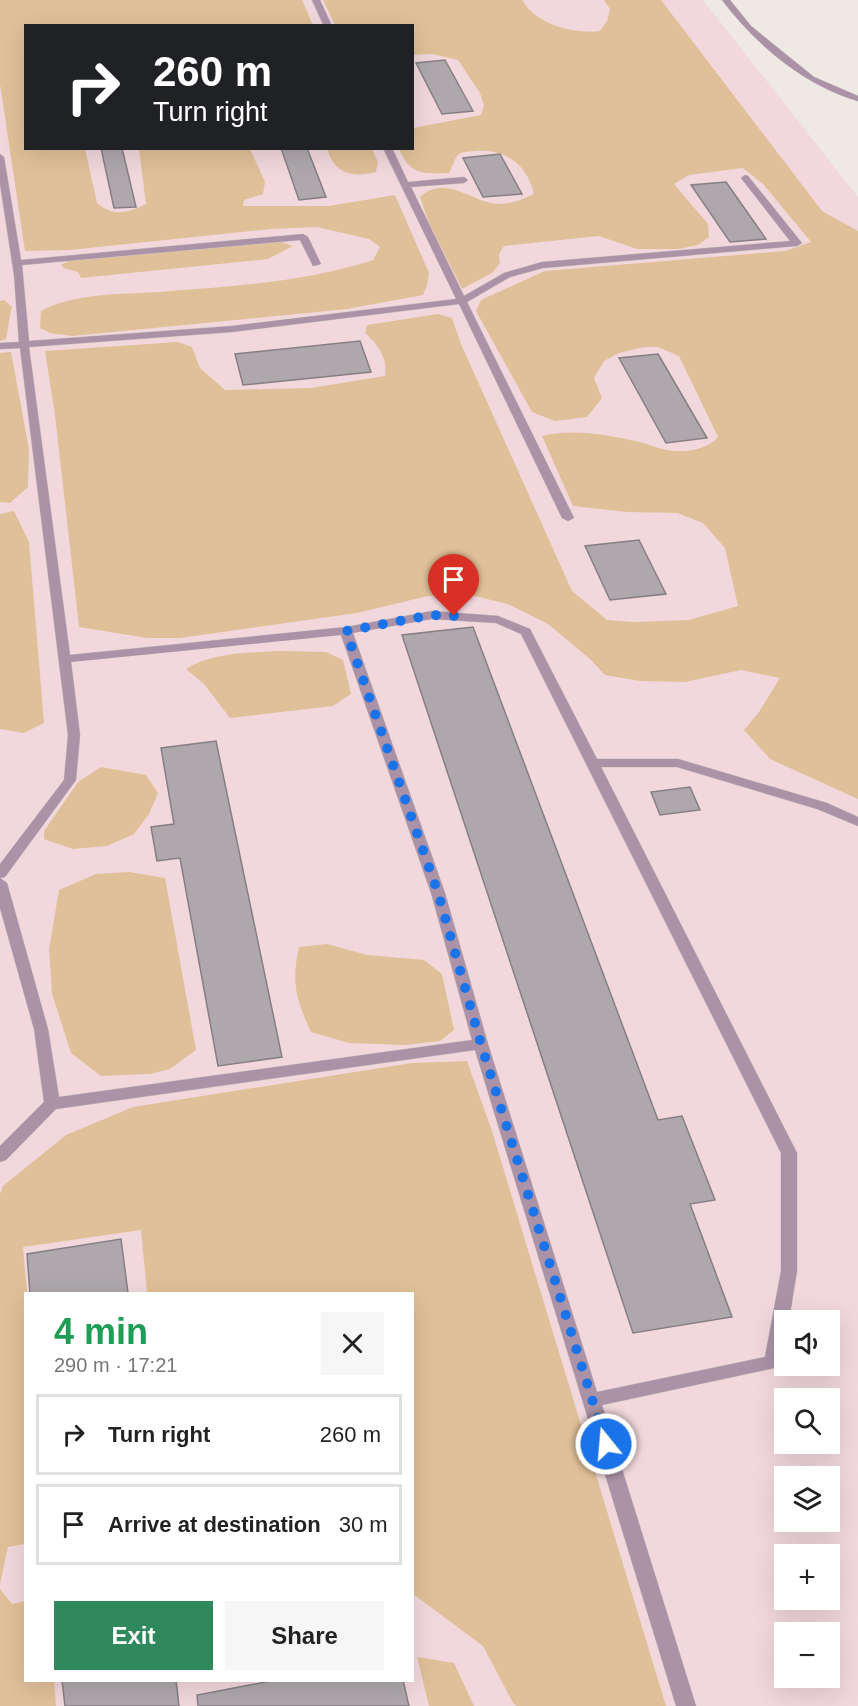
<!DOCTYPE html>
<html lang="en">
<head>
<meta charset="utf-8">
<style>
  body { margin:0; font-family:Helvetica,sans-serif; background:#f6f6f6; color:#222; height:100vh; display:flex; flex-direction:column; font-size:22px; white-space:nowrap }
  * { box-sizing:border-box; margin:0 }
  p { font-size:20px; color:#767676 }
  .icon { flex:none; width:33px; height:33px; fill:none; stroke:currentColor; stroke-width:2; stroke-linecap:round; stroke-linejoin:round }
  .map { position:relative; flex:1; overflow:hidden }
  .panel { position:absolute; left:24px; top:1292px; width:390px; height:390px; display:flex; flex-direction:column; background:#fff; border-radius:0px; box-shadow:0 6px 24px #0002 }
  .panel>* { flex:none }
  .guide { position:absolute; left:24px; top:24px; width:390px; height:126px; border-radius:0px; box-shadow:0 6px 24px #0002; background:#202124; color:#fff; overflow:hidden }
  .buttons { position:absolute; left:774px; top:1310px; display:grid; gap:12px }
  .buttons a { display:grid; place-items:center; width:66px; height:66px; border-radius:0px; background:#fff; box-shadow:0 6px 24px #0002; font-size:30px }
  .pin { position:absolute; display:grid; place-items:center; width:51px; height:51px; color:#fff; margin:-62px -26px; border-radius:50% 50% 50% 0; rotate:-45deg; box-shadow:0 0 6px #0007 }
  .pin .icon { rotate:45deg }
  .me { position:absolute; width:66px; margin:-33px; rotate:343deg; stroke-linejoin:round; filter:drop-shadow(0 0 4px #0008) }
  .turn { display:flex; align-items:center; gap:21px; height:126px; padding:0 30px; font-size:27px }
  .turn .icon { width:78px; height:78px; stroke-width:2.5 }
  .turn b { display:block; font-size:42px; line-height:51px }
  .round { display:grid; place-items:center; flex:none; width:63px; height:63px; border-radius:0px; background:#f6f6f6 }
  .headline { display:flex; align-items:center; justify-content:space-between; height:102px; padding:0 30px }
  h1 { font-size:36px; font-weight:600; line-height:45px; color:#1e9e55 }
  .button { display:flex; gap:12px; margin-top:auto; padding:12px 30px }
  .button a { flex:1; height:69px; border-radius:0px; background:#30895d; color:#fff; font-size:24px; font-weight:600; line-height:69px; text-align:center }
  .button a+a { background:#f6f6f6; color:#222 }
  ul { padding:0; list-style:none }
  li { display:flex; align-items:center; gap:18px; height:81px; margin:0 12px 9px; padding:0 18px; border:3px solid #e0e0e0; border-radius:0px }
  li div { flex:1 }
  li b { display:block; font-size:22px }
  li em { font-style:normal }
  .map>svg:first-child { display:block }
  .industrial { fill:#f2d8dd; fill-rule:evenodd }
  .green { fill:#e0c098 }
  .building { fill:#aea8ad; stroke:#857f84; stroke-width:1.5 }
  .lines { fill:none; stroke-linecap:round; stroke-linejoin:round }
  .service-casing { stroke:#c9c5bf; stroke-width:1 }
  .service { fill:#ab92a7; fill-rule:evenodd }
  .route { stroke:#1a73e8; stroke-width:10; stroke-dasharray:0 18 }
</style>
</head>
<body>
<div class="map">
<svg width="858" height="1706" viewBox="0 0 858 1706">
  <rect width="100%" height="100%" fill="#eee9e2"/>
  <path class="industrial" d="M 0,0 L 703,0 L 858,197 L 858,1706 L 0,1706 ZM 26,26 L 412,26 L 412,148 L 26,148 ZM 26,1293 L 412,1293 L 412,1680 L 26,1680 ZM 784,1320 L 830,1320 L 830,1365 L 784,1365 ZM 784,1398 L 830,1398 L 830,1443 L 784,1443 ZM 784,1476 L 830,1476 L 830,1521 L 784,1521 ZM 784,1554 L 830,1554 L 830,1599 L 784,1599 ZM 784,1632 L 830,1632 L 830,1677 L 784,1677 Z"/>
  <path class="green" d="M 0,0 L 302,0 L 313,25 L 26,26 L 26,148 L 85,149 L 97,203 C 113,217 128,213 146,204 L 139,149 L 250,149 L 265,182 L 263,194 L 244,200 L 243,206 L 329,206 L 395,195 L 429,273 L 427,286 L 423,295 L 347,309 L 72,336 L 50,333 L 40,328 L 41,311 C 78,291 130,295 171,291 C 239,286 308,281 373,260 L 380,247 L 369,239 L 317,227 L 271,229 L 70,250 L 25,251 L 0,84 Z
    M 323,0 L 522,0 C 537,25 573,34 600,31 L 607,21 L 610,9 L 604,0 L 661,0 L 822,211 L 858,231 L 858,799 L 770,759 L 744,730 L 759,712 L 780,678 L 741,670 L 685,682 L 640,681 L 605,675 L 590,659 L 548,624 L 508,604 L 466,594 L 428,596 L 357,613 L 180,638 L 147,638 L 79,627 L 55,415 L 45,351 L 178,342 L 192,347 L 200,368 L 225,390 L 311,388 L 385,376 C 388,358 378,345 365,333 L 367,325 L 438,314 L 452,318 L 461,344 L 572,591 L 607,620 L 634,622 L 689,620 L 738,606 L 725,548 L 703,523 L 677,513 L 627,512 L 573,506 L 542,436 C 573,428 609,435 640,442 C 651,445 664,451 676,451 C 691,452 709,448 718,437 L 679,356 L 658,347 L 644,347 L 619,353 L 604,361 L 594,378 L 602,398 L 587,417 L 555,421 L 532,412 L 476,311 L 481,300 L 545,271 L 785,251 L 811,242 L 763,184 L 743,168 L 689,175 L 674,184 L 708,224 L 709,237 L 698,245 L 679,249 L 637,249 L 599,236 L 504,246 L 499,254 L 500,263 L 492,273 L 462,289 L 428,221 L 420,197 C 446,173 472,203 499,204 C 512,204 523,199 534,194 C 527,164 505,148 475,151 C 469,152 461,151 457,156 C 454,160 452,168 449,173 C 423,174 410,175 399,149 L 412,148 L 413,128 L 481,115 L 484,105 L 480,93 L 458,60 L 432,54 L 413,55 L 412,26 L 335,25 Z
    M 327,149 L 372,149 L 378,162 L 376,172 C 352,178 335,174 327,149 Z
    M 281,242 L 293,246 L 268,259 L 81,278 L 78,272 L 64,268 L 61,265 L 69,261 Z
    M 4,300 L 12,307 C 9,317 8,332 6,339 L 0,341 L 0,301 Z
    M 11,352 L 29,449 L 28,487 L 10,503 L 0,502 L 0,353 Z
    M 14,511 L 29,542 L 44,723 L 24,733 L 0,729 L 0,514 Z
    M 277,651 L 326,652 L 343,660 L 351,694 L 333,706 L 230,718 L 204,684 L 186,669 C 212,652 247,653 277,651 Z
    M 101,767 L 146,775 L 158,793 L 149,814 L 134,834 L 107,846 L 73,849 L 44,839 L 44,831 L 78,782 Z
    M 129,872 L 165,878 L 196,1050 L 170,1069 L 150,1074 L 101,1076 L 71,1053 L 52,994 L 49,949 L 59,890 L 96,874 Z
    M 327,944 L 367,955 L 424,960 L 442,974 L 454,1030 L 440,1041 L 405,1045 L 349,1043 L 311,1032 C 296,999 291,983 299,947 Z
    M 467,1061 L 492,1131 L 666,1706 L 517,1706 L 513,1703 L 483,1646 L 413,1594 L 412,1293 L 147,1293 L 141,1230 L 23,1247 L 27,1293 L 25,1544 L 8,1547 L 0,1584 L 0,1194 L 3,1186 L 66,1135 L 133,1107 L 412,1063 Z
    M 0,1589 L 12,1604 L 25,1601 L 26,1680 L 54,1680 L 56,1706 L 0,1706 Z
    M 417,1657 L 454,1663 L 474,1706 L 429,1706 Z"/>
  <path class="building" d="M 445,60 L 473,111 L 442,114 L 416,63 Z
    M 101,148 L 122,148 L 136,207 L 114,208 Z
    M 281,148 L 307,148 L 326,197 L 299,200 Z
    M 500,154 L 522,194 L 483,197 L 463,158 Z
    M 726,182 L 766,239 L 730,242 L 691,185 Z
    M 360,341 L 371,372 L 243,385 L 235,354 Z
    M 658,354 L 707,438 L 666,443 L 619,358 Z
    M 639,540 L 666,594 L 610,600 L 585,546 Z
    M 473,627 L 658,1120 L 682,1116 L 715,1200 L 690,1204 L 732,1317 L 633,1333 L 402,635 Z
    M 216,741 L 282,1057 L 218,1066 L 180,858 L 157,861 L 151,827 L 174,824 L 161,748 Z
    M 690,787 L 700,810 L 660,815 L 651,792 Z
    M 121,1239 L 128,1293 L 30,1293 L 27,1254 Z
    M 62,1680 L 176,1680 L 179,1706 L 65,1706 Z
    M 276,1680 L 403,1680 L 409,1706 L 198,1706 L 197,1695 Z"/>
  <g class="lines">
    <g class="service-casing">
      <path id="service" d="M 312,0 L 320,0 L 332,26 L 324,26 Z
        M 722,0 L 730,0 L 751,26 L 814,77 L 858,96 L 858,101 C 804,85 756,45 722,0 Z
        M 383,148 L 392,148 L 408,182 L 464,177 L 468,180 L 464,183 L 411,187 L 464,296 L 504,273 L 542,262 L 790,241 L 741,178 L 745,175 L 748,176 L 802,243 L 797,246 L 543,268 L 510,277 L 467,302 L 574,518 L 568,521 L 562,518 L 459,304 L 232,332 L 29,347 L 70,655 L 346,627 L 432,611 L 498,616 L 530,629 L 597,759 L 678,759 L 827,803 L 858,817 L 858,826 L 817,809 L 677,767 L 601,767 L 797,1153 L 797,1271 L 789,1320 L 784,1320 L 784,1345 L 779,1367 L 602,1405 L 696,1706 L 676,1706 L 475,1050 L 56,1109 L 6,1160 L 0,1162 L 0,1146 L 44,1102 L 34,1029 L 0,908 L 0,864 L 64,780 L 68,735 L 20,348 L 0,349 L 0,343 L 19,342 L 14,275 L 0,184 L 0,154 L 4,157 L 21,260 L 303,234 L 308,237 L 321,264 L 313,266 L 300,240 L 22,265 L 29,341 L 232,326 L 456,299 ZM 432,619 L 496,623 L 521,634 L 781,1153 L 781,1271 L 765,1357 L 597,1392 L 488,1044 L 445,893 L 353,633 ZM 341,635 L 431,893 L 472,1040 L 59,1097 L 48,1029 L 7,883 L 0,878 L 5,877 L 76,780 L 80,735 L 71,662 Z"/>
    </g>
    <use href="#service" class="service"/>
  </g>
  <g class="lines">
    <path class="route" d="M 454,616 L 432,615 L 346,631 L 438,893 L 481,1044 L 606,1444"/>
  </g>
</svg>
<div class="buttons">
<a><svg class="icon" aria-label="sound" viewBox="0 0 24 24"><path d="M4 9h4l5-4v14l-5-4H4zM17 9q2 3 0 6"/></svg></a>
<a><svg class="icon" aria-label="search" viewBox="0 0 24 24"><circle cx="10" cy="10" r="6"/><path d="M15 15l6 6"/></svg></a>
<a><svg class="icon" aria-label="layers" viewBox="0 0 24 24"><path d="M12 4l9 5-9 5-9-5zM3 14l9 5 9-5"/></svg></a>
<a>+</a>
<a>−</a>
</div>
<div class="pin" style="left:454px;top:616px;background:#d93025"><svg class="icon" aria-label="arrive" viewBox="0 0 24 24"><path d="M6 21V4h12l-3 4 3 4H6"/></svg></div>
<svg class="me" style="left:606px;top:1444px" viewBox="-20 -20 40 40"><circle r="17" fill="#1a73e8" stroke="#fff" stroke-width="3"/><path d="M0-11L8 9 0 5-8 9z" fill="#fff"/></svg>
<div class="guide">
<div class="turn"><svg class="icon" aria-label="right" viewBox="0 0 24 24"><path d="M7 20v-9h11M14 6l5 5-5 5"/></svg><div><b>260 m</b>Turn right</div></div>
</div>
<section class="panel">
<div class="headline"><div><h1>4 min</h1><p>290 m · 17:21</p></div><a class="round"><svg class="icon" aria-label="close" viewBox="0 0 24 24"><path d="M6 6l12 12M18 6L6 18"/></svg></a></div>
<ul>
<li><svg class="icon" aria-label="right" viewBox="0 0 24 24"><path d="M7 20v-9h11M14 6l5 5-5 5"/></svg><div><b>Turn right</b></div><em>260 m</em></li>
<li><svg class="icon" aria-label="arrive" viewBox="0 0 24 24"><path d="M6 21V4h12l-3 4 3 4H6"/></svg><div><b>Arrive at destination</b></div><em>30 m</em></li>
</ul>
<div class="button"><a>Exit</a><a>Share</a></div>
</section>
</div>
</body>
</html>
